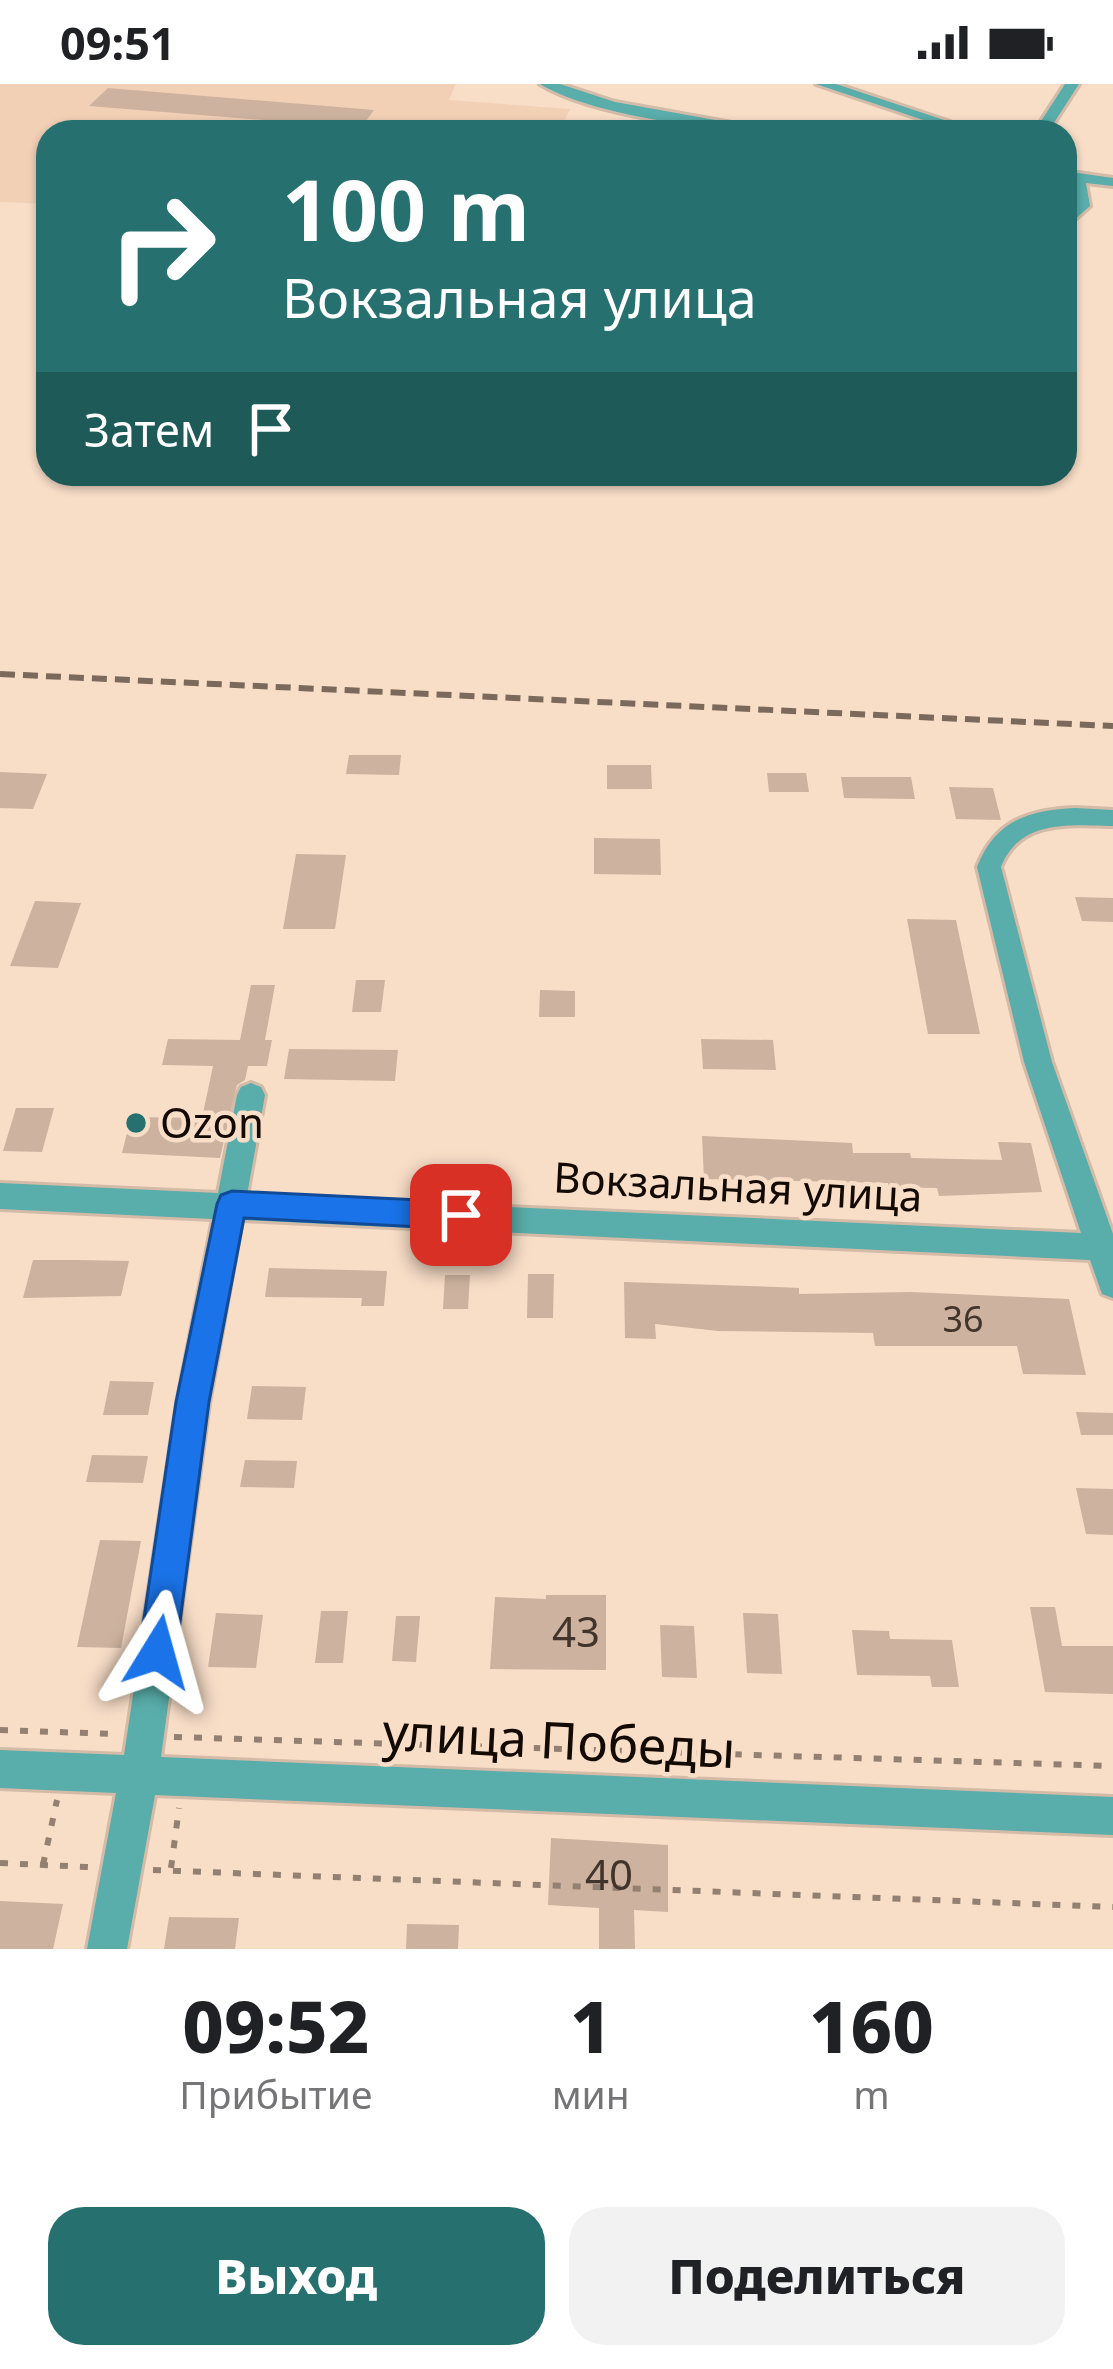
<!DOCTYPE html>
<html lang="ru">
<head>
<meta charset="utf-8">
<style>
  body { margin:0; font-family:"Noto Sans",sans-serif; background:#f2f2f2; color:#202124; height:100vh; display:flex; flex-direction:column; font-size:45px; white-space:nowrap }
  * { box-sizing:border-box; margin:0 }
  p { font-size:39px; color:#757577 }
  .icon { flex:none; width:66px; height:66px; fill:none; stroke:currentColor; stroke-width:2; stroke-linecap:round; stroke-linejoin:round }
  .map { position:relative; height:1865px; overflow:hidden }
  .drawer { display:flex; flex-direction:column; background:#fff; flex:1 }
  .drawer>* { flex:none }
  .banner { position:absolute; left:36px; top:36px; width:1041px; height:366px; border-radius:36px; box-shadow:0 3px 9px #0004; background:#26716f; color:#fff; overflow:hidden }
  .pin { position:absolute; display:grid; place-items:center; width:102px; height:102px; color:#fff; margin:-51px; border-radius:24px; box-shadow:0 6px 18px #0006 }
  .me { position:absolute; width:132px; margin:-66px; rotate:8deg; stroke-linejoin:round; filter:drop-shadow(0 0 9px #0008) }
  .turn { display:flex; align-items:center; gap:42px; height:252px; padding:0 48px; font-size:54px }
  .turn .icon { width:156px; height:156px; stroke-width:2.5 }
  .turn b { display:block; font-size:84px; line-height:102px }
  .then { display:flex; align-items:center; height:114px; padding:0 48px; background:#0003; gap:24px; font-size:45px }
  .eta { display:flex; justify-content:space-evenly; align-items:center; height:204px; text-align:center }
  .eta b { font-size:72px; font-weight:800; line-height:84px }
  .action { display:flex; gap:24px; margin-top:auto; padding:24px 48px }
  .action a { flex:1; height:138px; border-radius:36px; background:#26716f; color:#fff; font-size:48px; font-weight:800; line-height:138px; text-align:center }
  .action a+a { background:#f2f2f2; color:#202124 }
  .status { display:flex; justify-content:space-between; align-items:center; height:84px; padding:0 60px; background:#fff; direction:ltr }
  .status svg { height:33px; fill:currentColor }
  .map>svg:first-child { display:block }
  .built { fill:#f2d0b6 }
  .building { fill:#cdb39f }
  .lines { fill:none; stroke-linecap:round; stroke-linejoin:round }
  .minor-casing { stroke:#d3bba8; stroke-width:6 }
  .path { stroke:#938071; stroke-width:6; stroke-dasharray:8 12; stroke-linecap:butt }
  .minor { fill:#59adaa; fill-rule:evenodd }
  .rail { stroke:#7b6a5c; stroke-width:6; stroke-dasharray:15 8; stroke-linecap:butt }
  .route { fill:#1a73e8; stroke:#114b97; stroke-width:3 }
  .poi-dot { fill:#26716f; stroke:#f8ddc7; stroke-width:4.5 }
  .labels { text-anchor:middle; stroke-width:9; stroke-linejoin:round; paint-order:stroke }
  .number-label { font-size:36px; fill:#42342b }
  .poi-label { font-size:42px; fill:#130a04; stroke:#f8ddc7; text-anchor:start }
  .street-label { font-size:42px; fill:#130a04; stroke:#f8ddc7 }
  .near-number-label { font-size:42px; fill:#42342b }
  .near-street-label { font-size:51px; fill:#130a04; stroke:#f8ddc7 }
</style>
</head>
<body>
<div class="status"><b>09:51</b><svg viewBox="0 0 49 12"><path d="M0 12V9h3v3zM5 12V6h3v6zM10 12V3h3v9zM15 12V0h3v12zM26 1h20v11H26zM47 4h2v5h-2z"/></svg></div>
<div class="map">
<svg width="1113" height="1865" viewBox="0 0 1113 1865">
  <rect width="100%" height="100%" fill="#f8ddc7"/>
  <path class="built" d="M 0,0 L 456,0 L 449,16 L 570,25 L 559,48 L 48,48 L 48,120 L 0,118 Z"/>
  <path class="building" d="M 108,4 L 374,26 L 361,44 L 89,22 Z
    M 349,671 L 401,671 L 399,691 L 346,690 Z
    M 607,681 L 651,681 L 652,705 L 607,705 Z
    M 0,688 L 47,690 L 33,725 L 0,724 Z
    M 767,689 L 806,689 L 809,708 L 769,708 Z
    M 841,693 L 911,693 L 915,715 L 844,714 Z
    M 949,703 L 993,704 L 1001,736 L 956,735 Z
    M 594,754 L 660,755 L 661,791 L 594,790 Z
    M 296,770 L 346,771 L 335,845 L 283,845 Z
    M 1075,813 L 1113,814 L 1113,838 L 1082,837 Z
    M 35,817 L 81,819 L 58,884 L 10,882 Z
    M 907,835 L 956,836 L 980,950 L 928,950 Z
    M 356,896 L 385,896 L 381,928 L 352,928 Z
    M 251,901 L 275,901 L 265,956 L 272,956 L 267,982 L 248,982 L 245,996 L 237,1001 L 220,1074 L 122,1069 L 131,1033 L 202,1034 L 213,982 L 162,981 L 168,955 L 240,956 Z
    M 540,906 L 575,907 L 575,933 L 539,933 Z
    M 701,955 L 773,956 L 776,986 L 703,985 Z
    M 289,965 L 398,966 L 395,997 L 284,995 Z
    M 16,1024 L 54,1024 L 42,1068 L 3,1067 Z
    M 702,1052 L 852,1059 L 853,1069 L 910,1069 L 911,1074 L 1002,1076 L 998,1058 L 1031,1059 L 1042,1108 L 939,1112 L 937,1104 L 888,1103 L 888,1099 L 704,1095 Z
    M 33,1176 L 77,1176 L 129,1177 L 121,1212 L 23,1214 Z
    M 269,1184 L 387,1187 L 384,1222 L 361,1222 L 362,1214 L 265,1213 Z
    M 528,1190 L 554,1190 L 553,1234 L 527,1234 Z
    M 445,1191 L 470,1191 L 468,1225 L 443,1225 Z
    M 624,1198 L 778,1203 L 799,1204 L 799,1210 L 911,1208 L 1069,1215 L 1086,1291 L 1023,1290 L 1017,1262 L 875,1262 L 873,1249 L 718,1247 L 655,1240 L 656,1255 L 625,1254 Z
    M 110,1297 L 154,1298 L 148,1331 L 103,1331 Z
    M 252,1302 L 306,1303 L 302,1336 L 247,1335 Z
    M 1076,1328 L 1113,1329 L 1113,1351 L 1081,1351 Z
    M 92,1371 L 148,1372 L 143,1399 L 86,1398 Z
    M 245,1376 L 297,1377 L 294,1404 L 240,1403 Z
    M 1076,1404 L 1113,1405 L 1113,1451 L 1086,1450 Z
    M 100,1456 L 141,1457 L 121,1564 L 77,1563 Z
    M 546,1511 L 606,1511 L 606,1586 L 490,1585 L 495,1513 L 546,1515 Z
    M 1030,1523 L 1055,1523 L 1062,1562 L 1113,1562 L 1113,1610 L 1045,1608 Z
    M 321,1527 L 348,1527 L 343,1579 L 315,1579 Z
    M 216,1529 L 263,1531 L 256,1584 L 208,1583 Z
    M 743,1529 L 778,1530 L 782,1590 L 747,1589 Z
    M 396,1532 L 420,1532 L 416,1578 L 392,1577 Z
    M 660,1541 L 694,1542 L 697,1594 L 662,1593 Z
    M 852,1546 L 889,1547 L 890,1555 L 952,1556 L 959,1603 L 932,1603 L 930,1592 L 857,1591 Z
    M 551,1754 L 668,1761 L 668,1828 L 634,1826 L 635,1865 L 599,1865 L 599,1824 L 548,1821 Z
    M 0,1817 L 63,1820 L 53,1865 L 0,1865 Z
    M 169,1833 L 239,1834 L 235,1865 L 164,1865 Z
    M 407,1840 L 459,1841 L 458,1865 L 406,1865 Z"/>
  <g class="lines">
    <g class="minor-casing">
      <path id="minor" d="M 540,0 L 560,0 L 615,18 L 782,48 C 720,48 592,32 540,0 Z
        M 816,0 L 836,0 L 980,48 L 959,48 Z
        M 1065,0 L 1079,0 L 1048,48 L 1034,48 Z
        M 1078,89 L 1113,94 L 1113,102 L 1086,99 L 1090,122 L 1065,144 L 1065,130 L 1074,121 L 1071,93 Z
        M 1075,724 L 1113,726 L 1113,742 C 1069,741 1020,735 1001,783 L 1052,978 L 1113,1150 L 1113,1214 L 1102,1210 L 1090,1176 L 242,1136 L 209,1319 L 161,1673 L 1113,1713 L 1113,1751 L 155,1711 L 127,1865 L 87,1865 L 116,1709 L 0,1704 L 0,1666 L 124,1671 L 177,1319 L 213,1135 L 0,1125 L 0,1099 L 218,1109 L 237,1011 L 241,1003 L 251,999 L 261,1003 L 265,1011 L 247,1111 L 1081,1149 L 1024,978 L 977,783 C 995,737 1028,726 1075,724 Z"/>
    </g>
    <path class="path" d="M 0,1646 L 114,1650
      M 174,1653 L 1113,1682
      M 0,1779 L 88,1783
      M 43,1781 L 57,1716
      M 171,1784 L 179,1724
      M 153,1786 L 1113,1823"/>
    <use href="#minor" class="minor"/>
    <path class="rail" d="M 0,590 L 1113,642"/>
  </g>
  <path class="route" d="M 232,1107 L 461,1118 L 472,1122 L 477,1131 L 472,1141 L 461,1145 L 244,1134 L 209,1318 L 176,1568 L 171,1581 L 158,1587 L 145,1581 L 139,1568 L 176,1318 L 217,1120 L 221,1111 Z"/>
  <circle class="poi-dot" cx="136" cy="1039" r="12"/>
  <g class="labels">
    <g class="number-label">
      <text x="963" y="1248">36</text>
    </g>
    <g class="poi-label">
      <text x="160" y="1054">Ozon</text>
    </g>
    <g class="street-label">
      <text transform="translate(738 1103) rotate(3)" y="15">Вокзальная улица</text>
    </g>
    <g class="near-number-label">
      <text x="576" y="1563">43</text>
      <text x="609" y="1806">40</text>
    </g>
    <g class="near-street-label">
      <text transform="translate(559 1657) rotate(3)" y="18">улица Победы</text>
    </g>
  </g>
</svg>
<div class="pin" style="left:461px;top:1131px;background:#d93025"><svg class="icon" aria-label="arrive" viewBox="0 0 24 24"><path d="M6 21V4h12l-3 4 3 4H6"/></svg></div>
<svg class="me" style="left:158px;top:1568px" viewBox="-20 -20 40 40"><path d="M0-17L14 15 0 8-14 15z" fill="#1a73e8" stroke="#fff" stroke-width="4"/></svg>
<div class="banner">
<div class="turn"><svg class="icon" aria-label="right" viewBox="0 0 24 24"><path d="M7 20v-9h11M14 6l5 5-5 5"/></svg><div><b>100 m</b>Вокзальная улица</div></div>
<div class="then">Затем<svg class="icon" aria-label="arrive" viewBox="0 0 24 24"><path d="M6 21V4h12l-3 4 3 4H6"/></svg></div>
</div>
</div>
<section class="drawer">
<div class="eta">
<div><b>09:52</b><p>Прибытие</p></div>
<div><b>1</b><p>мин</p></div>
<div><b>160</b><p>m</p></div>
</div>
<div class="action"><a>Выход</a><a>Поделиться</a></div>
</section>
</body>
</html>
